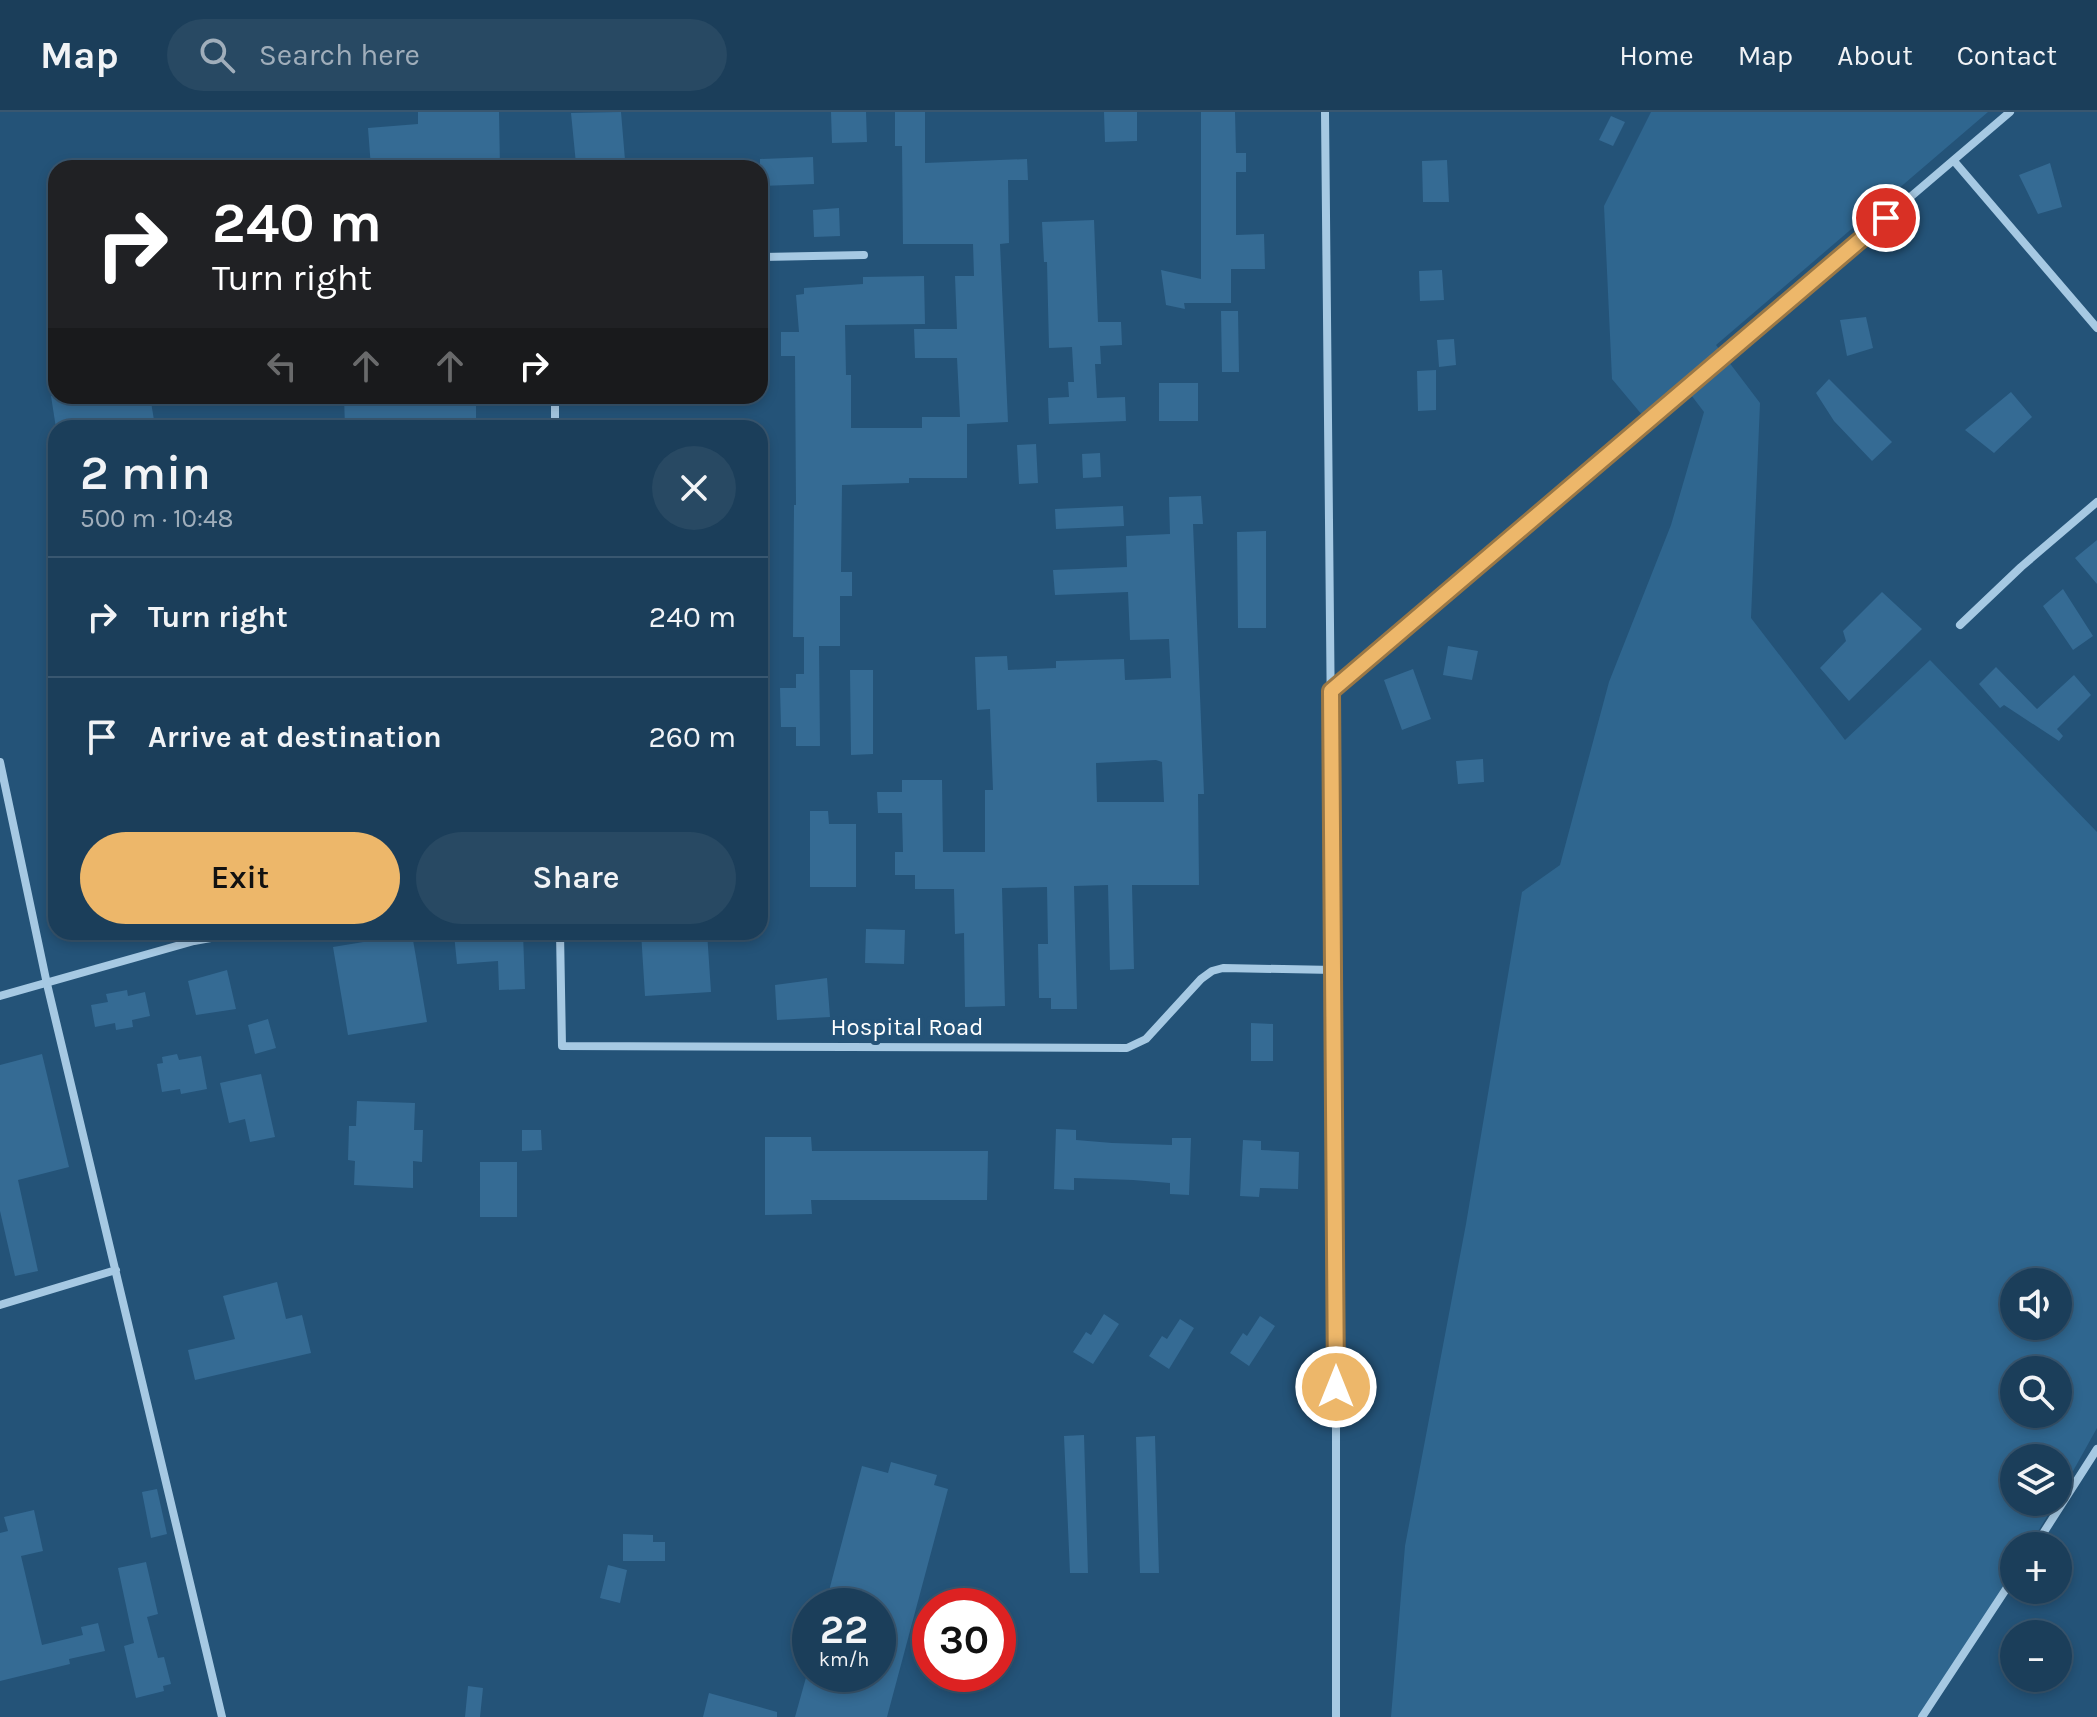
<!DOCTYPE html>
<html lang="en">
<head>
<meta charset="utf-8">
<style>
  body { margin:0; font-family:Karla,sans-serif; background:#284963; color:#f1f3f6; height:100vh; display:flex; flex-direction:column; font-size:30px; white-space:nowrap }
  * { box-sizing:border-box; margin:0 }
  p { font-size:26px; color:#a0aebb }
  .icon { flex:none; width:44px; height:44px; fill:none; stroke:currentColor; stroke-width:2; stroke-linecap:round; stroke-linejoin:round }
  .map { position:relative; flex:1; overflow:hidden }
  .panel { position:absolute; left:48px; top:308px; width:720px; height:520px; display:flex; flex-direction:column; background:#1b3e5a; border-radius:24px; box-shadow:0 4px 12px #0003,0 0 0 2px #395770 }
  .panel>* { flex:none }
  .banner { position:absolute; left:48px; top:48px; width:720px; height:244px; border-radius:24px; box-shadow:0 4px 12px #0003,0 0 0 2px #395770; background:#202124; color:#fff; overflow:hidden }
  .tools { position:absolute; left:2000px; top:1156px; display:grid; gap:16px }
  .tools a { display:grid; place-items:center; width:72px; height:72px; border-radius:50%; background:#1b3e5a; box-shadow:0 4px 12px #0003,0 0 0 2px #395770; font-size:40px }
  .speed { position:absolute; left:792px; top:1476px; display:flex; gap:16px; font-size:40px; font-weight:700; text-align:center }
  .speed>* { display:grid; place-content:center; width:104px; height:104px; border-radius:50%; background:#1b3e5a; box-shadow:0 4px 12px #0003,0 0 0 2px #395770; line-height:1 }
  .speed small { font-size:20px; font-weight:400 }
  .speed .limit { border:12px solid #d22; background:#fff; color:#111 }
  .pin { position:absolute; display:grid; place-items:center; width:68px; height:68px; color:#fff; margin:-34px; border:4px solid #fff; border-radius:50%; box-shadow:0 2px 8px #0007 }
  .me { position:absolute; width:88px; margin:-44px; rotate:0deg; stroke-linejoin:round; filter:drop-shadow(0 0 6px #0008) }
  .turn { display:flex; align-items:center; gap:28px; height:168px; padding:0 32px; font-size:36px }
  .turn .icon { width:104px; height:104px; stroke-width:2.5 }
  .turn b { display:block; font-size:56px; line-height:68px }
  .lanes { display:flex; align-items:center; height:76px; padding:0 32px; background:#0003; justify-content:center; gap:40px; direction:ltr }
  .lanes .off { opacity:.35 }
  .round { display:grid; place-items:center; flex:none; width:84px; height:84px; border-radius:42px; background:#284963 }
  .head { display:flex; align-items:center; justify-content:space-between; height:136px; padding:0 32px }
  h1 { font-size:48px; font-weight:600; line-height:60px }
  .cta { display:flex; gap:16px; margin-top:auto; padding:16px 32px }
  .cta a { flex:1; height:92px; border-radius:48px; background:#edb76a; color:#111; font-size:32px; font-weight:600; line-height:92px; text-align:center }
  .cta a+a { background:#284963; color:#f1f3f6 }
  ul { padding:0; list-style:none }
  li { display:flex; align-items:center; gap:24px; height:120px; padding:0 32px; border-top:2px solid #395770 }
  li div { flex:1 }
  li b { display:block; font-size:30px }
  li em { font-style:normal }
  header { display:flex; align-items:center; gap:48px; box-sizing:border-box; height:112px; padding:0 40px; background:#1b3e5a; border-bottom:2px solid #395770 }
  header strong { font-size:38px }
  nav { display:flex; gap:44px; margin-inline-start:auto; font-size:28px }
  .search { width:560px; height:72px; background:#284963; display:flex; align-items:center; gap:20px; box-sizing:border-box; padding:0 28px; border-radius:44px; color:#a0aebb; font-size:30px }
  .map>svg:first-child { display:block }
  .green { fill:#2f668f; fill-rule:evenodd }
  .building { fill:#356b94; fill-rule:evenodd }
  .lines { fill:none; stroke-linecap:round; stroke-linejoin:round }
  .minor { stroke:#a6c9e3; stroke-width:8 }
  .route-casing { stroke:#9a7745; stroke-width:20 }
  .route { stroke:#edb76a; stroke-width:14 }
  .labels { text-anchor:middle; stroke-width:8; stroke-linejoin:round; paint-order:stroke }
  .street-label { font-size:24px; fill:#fff; stroke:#245378 }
</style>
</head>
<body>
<header>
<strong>Map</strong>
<div class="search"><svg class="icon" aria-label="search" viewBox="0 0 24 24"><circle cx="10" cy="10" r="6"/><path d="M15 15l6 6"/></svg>Search here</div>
<nav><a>Home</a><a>Map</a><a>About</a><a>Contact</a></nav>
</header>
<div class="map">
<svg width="2097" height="1605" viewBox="0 0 2097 1605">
  <rect width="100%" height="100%" fill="#245378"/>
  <path class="green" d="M 1651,0 L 1988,0 L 1716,233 L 1760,291 L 1751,506 L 1845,628 L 1930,548 L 2097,720 L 2097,1316 L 2058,1386 L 2058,1346 L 2014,1346 L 2014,1390 L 2056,1390 L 2029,1434 L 2014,1434 L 2014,1458 L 1921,1605 L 1391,1605 L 1405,1434 L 1466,1112 L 1522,780 L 1560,753 L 1609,570 L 1671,413 L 1704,300 L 1685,275 L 1648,310 L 1612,267 L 1604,94 ZM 2014,1170 L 2058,1170 L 2058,1214 L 2014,1214 ZM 2014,1258 L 2058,1258 L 2058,1302 L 2014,1302 Z"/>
  <path class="building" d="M 418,0 L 499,0 L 500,56 L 470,56 L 470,48 L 398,47 L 398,56 L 371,56 L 368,16 L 418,12 Z
    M 621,0 L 625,48 L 576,52 L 571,1 Z
    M 831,0 L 866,0 L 867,30 L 832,31 Z
    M 895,0 L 925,0 L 925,51 L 1027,47 L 1028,68 L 1008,68 L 1009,131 L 1000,132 L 1008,310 L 967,312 L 967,366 L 909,366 L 909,371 L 842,373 L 841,460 L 852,460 L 852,484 L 840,484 L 840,534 L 819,534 L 820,634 L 796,634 L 796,615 L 781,615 L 780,576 L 796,576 L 796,562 L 804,562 L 804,525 L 793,525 L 794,393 L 796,393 L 795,244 L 781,244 L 781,220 L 799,220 L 796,183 L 804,182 L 804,176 L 863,172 L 863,165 L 924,164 L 925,212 L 845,213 L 846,263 L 851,263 L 851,316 L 922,316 L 922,305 L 960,305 L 957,246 L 915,246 L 914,217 L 957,217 L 955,164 L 974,164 L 973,132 L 903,132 L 902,34 L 895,34 Z
    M 1104,0 L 1137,0 L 1137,29 L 1105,30 Z
    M 1201,0 L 1235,0 L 1236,41 L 1246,41 L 1246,60 L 1236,60 L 1236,123 L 1264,122 L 1265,157 L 1231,157 L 1231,191 L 1184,191 L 1185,197 L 1166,193 L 1161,158 L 1201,167 Z
    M 1611,4 L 1625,10 L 1613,34 L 1599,28 Z
    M 813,45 L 814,72 L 760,74 L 760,47 Z
    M 1447,48 L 1449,90 L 1423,90 L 1422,49 Z
    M 2050,51 L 2062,95 L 2038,102 L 2019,63 Z
    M 839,96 L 840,124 L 814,125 L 813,98 Z
    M 1094,108 L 1098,210 L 1121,210 L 1122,233 L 1100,234 L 1101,252 L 1095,252 L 1097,286 L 1125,285 L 1126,309 L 1049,312 L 1048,286 L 1069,285 L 1068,270 L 1074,270 L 1072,235 L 1049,236 L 1047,150 L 1044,150 L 1042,110 Z
    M 1442,158 L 1444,188 L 1420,189 L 1419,159 Z
    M 1221,199 L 1238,199 L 1239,260 L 1222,260 Z
    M 1866,205 L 1873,236 L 1847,244 L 1840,208 Z
    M 1454,227 L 1456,253 L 1439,255 L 1437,228 Z
    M 1436,258 L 1436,298 L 1418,299 L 1417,259 Z
    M 1829,267 L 1892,330 L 1872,349 L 1834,309 L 1816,281 Z
    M 1159,271 L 1198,271 L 1198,309 L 1159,309 Z
    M 2011,280 L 2032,305 L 1994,341 L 1965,318 Z
    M 51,284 L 150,284 L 154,308 L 146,309 L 147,316 L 56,316 Z
    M 344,284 L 476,284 L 476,314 L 345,316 Z
    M 1036,332 L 1038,371 L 1019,372 L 1017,333 Z
    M 1100,341 L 1101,365 L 1083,366 L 1082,342 Z
    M 1201,384 L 1203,412 L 1193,412 L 1204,682 L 1198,682 L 1199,773 L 1132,773 L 1134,857 L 1110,858 L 1108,773 L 1074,774 L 1077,897 L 1051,897 L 1051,886 L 1039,886 L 1038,832 L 1048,832 L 1047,775 L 1002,776 L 1005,894 L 965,895 L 964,821 L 955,822 L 954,777 L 915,777 L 915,763 L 895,763 L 895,740 L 903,740 L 902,701 L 878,701 L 877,680 L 902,680 L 902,668 L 942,668 L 943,740 L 985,740 L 985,678 L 993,678 L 990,597 L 977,598 L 975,545 L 1007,544 L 1008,558 L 1056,556 L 1056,549 L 1124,547 L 1125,568 L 1171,566 L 1169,527 L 1130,528 L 1128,480 L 1055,483 L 1053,458 L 1127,455 L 1126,424 L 1170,422 L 1169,385 ZM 1156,648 L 1162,650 L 1164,690 L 1097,690 L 1096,651 Z
    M 1123,394 L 1124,414 L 1056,417 L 1055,397 Z
    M 1266,419 L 1266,516 L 1238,516 L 1237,420 Z
    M 2097,428 L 2097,472 L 2075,446 Z
    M 2063,477 L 2093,524 L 2073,538 L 2043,494 Z
    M 1882,480 L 1922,517 L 1849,589 L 1820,556 L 1846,529 L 1843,519 Z
    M 1448,534 L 1478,539 L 1472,568 L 1443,563 Z
    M 1996,555 L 2037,597 L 2074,563 L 2091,583 L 2057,617 L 2063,624 L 2059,629 L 2004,593 L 2000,596 L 1979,572 Z
    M 1413,557 L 1431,607 L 1402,618 L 1384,568 Z
    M 850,558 L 873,558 L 873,642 L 851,643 Z
    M 1483,647 L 1484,670 L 1458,672 L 1456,649 Z
    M 810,699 L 828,699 L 829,712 L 856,712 L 856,775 L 810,775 Z
    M 866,817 L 905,818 L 904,852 L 865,851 Z
    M 477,820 L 477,823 L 523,821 L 525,877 L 499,878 L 498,849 L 457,852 L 454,822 Z
    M 641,820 L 707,820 L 711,880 L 645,884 Z
    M 412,822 L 427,910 L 348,923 L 333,835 Z
    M 227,858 L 236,897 L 196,903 L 188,869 Z
    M 827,866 L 830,905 L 777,908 L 775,873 Z
    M 127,878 L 128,884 L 145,880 L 150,904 L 132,908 L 133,915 L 116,918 L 115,911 L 95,915 L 91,893 L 108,890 L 106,882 Z
    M 268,907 L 276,936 L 255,942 L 248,913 Z
    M 1251,911 L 1273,912 L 1273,949 L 1251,949 Z
    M 42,942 L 69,1055 L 18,1068 L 38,1159 L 15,1164 L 0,1099 L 0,953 Z
    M 177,942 L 179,948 L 201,944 L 207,977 L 181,982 L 180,977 L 162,980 L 157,952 L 163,951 L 162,945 Z
    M 261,962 L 275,1025 L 250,1030 L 245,1007 L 229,1011 L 220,971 Z
    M 357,989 L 415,991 L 414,1018 L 423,1018 L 422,1050 L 413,1049 L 413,1076 L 354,1073 L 355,1049 L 348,1048 L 349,1014 L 356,1014 Z
    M 1056,1017 L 1076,1018 L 1076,1028 L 1112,1031 L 1172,1033 L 1172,1026 L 1191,1026 L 1189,1083 L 1170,1082 L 1170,1071 L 1133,1068 L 1074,1066 L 1074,1078 L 1054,1077 Z
    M 522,1018 L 541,1018 L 542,1038 L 522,1039 Z
    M 765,1025 L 811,1025 L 812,1039 L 988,1039 L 987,1088 L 811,1088 L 812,1102 L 765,1103 Z
    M 1243,1028 L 1261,1029 L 1261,1038 L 1299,1040 L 1298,1077 L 1260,1076 L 1259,1085 L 1240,1084 Z
    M 480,1050 L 517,1050 L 517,1105 L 480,1105 Z
    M 277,1170 L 286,1207 L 302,1203 L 311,1241 L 195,1268 L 188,1238 L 235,1227 L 223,1184 Z
    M 1104,1202 L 1119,1212 L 1093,1252 L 1073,1240 L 1086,1220 L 1091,1223 Z
    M 1260,1204 L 1275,1214 L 1249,1254 L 1230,1241 L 1243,1221 L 1247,1224 Z
    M 1180,1207 L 1194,1216 L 1169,1257 L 1149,1244 L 1162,1224 L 1167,1227 Z
    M 1084,1323 L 1088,1461 L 1070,1461 L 1064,1324 Z
    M 1155,1324 L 1159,1461 L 1140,1461 L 1136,1325 Z
    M 891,1350 L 937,1363 L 934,1373 L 948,1377 L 887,1605 L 795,1605 L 807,1562 L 878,1562 L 878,1494 L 825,1494 L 862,1354 L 888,1361 Z
    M 157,1377 L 167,1422 L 151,1426 L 142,1380 Z
    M 34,1398 L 43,1439 L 21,1444 L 42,1533 L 83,1523 L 81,1515 L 98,1511 L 105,1539 L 69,1547 L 70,1552 L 0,1569 L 0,1421 L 8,1419 L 4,1405 Z
    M 623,1422 L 653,1423 L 653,1430 L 665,1430 L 665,1449 L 623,1449 Z
    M 146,1450 L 158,1502 L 147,1505 L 158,1546 L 164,1545 L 171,1572 L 163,1574 L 164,1579 L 136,1586 L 124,1534 L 134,1531 L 118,1456 Z
    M 608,1453 L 627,1458 L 620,1491 L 600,1486 Z
    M 468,1574 L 483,1576 L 480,1605 L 465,1605 Z
    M 709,1581 L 777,1600 L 777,1605 L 703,1605 Z"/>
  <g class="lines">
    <path class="minor" d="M 1325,0 L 1336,1127 L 1336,1605
      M 1954,49 L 2097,216
      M 760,145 L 864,143
      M 555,284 L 555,316
      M 1960,513 L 2021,455 L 2097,390
      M 1331,579 L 2010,0
      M 0,650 L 47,872 L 222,1605
      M 560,820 L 562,934 L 1127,936 L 1146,927 L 1201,867 L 1212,859 L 1223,856 L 1334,858
      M 0,884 L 194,829 L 244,820
      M 0,1193 L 116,1158
      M 2035,1434 L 2097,1337
      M 1922,1605 L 2014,1465"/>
  </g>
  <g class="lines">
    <g class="route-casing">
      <path id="route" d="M 1336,1275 L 1331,579 L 1886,106"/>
    </g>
    <use href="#route" class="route"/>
  </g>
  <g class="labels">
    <g class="street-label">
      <text x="907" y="923">Hospital Road</text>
    </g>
  </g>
</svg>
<div class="tools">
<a><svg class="icon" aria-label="sound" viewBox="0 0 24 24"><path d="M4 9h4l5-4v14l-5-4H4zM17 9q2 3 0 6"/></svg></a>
<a><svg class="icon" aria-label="search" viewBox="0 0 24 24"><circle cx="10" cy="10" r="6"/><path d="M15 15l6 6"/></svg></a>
<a><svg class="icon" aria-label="layers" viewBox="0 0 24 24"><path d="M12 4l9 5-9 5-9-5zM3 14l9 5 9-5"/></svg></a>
<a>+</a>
<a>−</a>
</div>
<div class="speed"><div>22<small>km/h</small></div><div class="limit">30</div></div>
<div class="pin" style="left:1886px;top:106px;background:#d93025"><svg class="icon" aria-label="arrive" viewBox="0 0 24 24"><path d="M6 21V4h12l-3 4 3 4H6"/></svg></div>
<svg class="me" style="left:1336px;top:1275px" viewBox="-20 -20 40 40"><circle r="17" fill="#edb76a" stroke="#fff" stroke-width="3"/><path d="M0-11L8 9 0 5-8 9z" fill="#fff"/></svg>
<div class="banner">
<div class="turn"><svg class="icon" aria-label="right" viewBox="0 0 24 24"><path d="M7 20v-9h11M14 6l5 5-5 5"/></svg><div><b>240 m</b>Turn right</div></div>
<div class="lanes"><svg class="icon off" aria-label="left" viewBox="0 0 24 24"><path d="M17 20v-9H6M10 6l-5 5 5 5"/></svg><svg class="icon off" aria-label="ahead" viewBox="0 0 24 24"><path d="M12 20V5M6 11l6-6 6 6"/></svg><svg class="icon off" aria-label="ahead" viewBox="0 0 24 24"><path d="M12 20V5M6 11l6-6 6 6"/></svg><svg class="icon" aria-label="right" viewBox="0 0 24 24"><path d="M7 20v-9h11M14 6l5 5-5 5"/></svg></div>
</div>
<section class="panel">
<div class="head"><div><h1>2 min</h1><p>500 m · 10:48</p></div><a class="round"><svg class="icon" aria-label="close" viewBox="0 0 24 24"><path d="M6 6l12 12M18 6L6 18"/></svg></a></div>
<ul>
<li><svg class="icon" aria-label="right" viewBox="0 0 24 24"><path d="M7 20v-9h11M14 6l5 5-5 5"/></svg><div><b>Turn right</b></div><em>240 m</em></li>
<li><svg class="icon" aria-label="arrive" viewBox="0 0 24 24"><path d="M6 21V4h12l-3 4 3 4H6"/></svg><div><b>Arrive at destination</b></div><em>260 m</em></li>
</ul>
<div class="cta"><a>Exit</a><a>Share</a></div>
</section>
</div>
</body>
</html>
